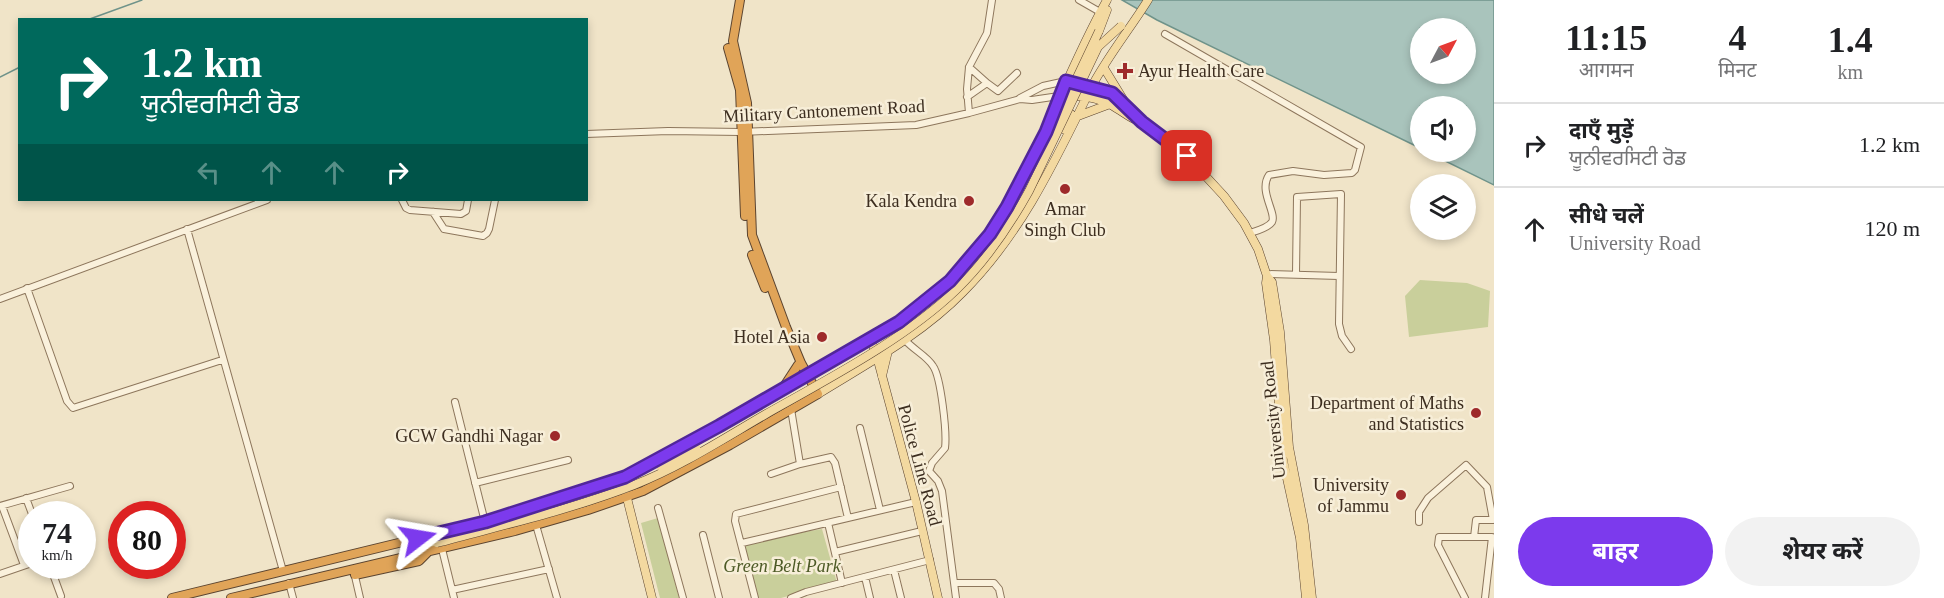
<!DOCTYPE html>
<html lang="hi">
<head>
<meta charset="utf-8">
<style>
  body { margin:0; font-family:"Times New Roman","Noto Sans Devanagari","Noto Sans Gurmukhi",serif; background:#f2f2f2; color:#202124; height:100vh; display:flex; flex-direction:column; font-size:22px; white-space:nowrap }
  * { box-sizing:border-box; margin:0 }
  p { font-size:20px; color:#757577 }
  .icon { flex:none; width:33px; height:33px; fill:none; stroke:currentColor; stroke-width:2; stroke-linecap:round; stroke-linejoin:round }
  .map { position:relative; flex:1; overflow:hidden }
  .drawer { display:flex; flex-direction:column; background:#fff; width:450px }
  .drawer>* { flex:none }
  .guide { position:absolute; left:18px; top:18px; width:570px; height:183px; border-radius:0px; box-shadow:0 3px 9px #0003; background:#00695c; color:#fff; overflow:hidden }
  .needle { width:39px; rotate:49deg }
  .buttons { position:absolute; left:1410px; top:18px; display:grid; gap:12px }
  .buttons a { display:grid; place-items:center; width:66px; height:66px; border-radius:50%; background:#fff; box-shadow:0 3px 9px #0003; font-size:30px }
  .speed { position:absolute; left:18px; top:501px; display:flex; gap:12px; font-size:30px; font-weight:700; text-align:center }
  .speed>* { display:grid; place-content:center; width:78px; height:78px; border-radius:50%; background:#fff; box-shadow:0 3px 9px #0003; line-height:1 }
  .speed small { font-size:15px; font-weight:400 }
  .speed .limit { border:9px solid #d22; background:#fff; color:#111 }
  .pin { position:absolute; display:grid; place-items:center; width:51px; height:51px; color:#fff; margin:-26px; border-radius:12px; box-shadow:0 3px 9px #0006 }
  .me { position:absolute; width:66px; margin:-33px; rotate:76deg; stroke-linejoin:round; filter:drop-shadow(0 0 4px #0008) }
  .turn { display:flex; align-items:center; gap:21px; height:126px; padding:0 24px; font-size:27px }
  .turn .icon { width:78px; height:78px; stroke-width:2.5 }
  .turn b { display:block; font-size:42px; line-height:51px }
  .lanes { display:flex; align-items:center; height:57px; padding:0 24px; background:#0003; justify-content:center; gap:30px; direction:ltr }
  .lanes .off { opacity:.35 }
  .eta { display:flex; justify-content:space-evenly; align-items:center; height:102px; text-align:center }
  .eta b { font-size:36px; font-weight:700; line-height:42px }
  .primary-button { display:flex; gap:12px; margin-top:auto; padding:12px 24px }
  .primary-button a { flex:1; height:69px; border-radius:36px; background:#7c3aed; color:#fff; font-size:24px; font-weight:700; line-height:69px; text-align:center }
  .primary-button a+a { background:#f2f2f2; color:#202124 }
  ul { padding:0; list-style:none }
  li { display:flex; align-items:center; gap:18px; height:84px; padding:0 24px; border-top:2px solid #e0e0e0 }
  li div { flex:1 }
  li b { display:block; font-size:22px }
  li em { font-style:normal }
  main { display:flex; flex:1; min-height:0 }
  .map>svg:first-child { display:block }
  .green { fill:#c9cf9b }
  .water { fill:#a9c4bc; stroke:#6f938a; stroke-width:1.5; fill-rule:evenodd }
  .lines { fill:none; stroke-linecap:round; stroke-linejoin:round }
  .stream { stroke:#6f938a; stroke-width:1.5 }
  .minor-casing { stroke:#8d765c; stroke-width:8 }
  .major-casing { stroke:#5b4430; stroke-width:9 }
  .highway-casing { stroke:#5b4430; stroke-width:10 }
  .minor { stroke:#faf1dc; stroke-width:6 }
  .major { stroke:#f3d9a0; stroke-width:8 }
  .highway { stroke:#e0a458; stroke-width:8 }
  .major-bridge-casing { stroke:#5b4430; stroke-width:9; stroke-linecap:butt }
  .major-bridge { stroke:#f3d9a0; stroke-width:8 }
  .route-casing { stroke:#51269a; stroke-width:15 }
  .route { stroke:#7c3aed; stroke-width:10 }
  .poi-dot { fill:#9e2a2b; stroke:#f7eed8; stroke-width:2 }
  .labels { text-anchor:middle; stroke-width:5; stroke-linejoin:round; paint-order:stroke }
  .poi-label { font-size:18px; fill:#3d2e20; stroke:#f7eed8; text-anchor:end }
  .street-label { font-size:18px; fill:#3d2e20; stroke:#f7eed8 }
  .park-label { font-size:18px; font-style:italic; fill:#4d5a26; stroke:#f7eed8 }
</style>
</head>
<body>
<main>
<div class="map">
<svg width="1494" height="598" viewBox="0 0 1494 598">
  <rect width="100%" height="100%" fill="#f0e4c8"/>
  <path class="green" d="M 1420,280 L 1467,283 L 1490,291 L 1488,327 L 1409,337 L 1405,296 Z
    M 658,518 L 679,598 L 660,598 L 641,523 Z
    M 822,529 L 837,583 L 781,598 L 758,598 L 744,542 Z"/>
  <path class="water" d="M 1122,0 L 1494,0 L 1494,185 L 1427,152 L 1466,152 L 1466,106 L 1420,106 L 1420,148 L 1157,20 ZM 1420,28 L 1466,28 L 1466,74 L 1420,74 Z"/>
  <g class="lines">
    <path class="stream" d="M 87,20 L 142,0
      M 0,77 L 20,67"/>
    <g class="minor-casing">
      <path id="minor" d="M 1079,0 L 1100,12
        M 1165,34 L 1361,147 L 1355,170 L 1352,173 L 1324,175 L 1293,171 L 1269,175 C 1258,191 1277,213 1272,222 C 1268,228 1256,231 1250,233
        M 969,67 L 987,83
        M 967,97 L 987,83 L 998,91 L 1017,73
        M 1020,98 L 1043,86 L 1066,81
        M 969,113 L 967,89 L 969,67 L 987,33 L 992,0
        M 586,134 L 668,131 L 741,132 L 916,125 L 969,113 L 1020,99 L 1032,100 L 1059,96
        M 402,200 L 406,208 L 410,210 L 461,214 L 466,211 L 468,200
        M 433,212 L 444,229 L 483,236 L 487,233 L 489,229 L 495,200
        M 187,229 L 283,571
        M 1267,274 L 1339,276
        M 1296,274 L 1297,197 L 1341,194 L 1339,324 L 1342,336 L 1351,349
        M 27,288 L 67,401 L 73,408 L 222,360
        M 0,299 L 267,200
        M 906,341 C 914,350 927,356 933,366 C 941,377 947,433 945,448 L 932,463 L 929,471 L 938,481 L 942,491 L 956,598
        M 455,402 L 485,522
        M 791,409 L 800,464
        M 860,428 L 880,510
        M 771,474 L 800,464 L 831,457 L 835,463 L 848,518
        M 475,483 L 568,460
        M 26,498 L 32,514
        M 0,506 L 70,486
        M 2,506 L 24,565
        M 658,508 L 683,598
        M 1419,522 L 1419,512 L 1428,498 L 1466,465 L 1487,487 L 1493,520 L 1476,520 L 1474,537
        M 828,523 L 842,583
        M 536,525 L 557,598
        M 703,535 L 719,598
        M 742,543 L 916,502
        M 442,549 L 454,598
        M 835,552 L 922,531
        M 50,566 L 61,596
        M 894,570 L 901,598
        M 354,572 L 360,598
        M 0,574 L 32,563
        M 865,577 L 870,598
        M 289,583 L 293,598
        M 954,583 L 994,583 L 999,589 L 1001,598
        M 452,590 L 549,569
        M 755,598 L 735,521 L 736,514 L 841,487
        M 791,598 L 806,592 L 930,560
        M 1465,598 L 1438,545 L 1439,537 L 1492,537 L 1485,598"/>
    </g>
    <g class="major-casing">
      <path id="major" d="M 1099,31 L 1107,10
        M 1104,68 L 1123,99
        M 1066,81 L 1112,93 L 1142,122 L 1187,156 L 1224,196 L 1244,223 L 1258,249 L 1267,276 L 1272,282 L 1280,332 L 1289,447 L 1304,525 L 1312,598
        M 1070,96 C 1086,96 1103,99 1116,108 C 1125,113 1132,120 1142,122
        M 1064,108 L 1071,114 L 1065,130
        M 1078,116 L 1110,104
        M 1267,276 L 1266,283 L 1274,340 L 1283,460 L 1300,538 L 1306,598
        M 871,340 L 877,357 L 916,502 L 938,598
        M 808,376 C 857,348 911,321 951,281 C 1028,202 1054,93 1107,0
        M 882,376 L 888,351
        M 818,394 C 868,363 921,335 963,292 C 1021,234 1055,161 1091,88 C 1107,57 1130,29 1148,0
        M 622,478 L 652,598
        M 417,553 L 437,543"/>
    </g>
    <g class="highway-casing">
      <path id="highway" d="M 728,48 L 740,90 L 745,216
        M 752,255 L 765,288
        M 785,385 L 798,365
        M 355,575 L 419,561 L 429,551
        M 172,598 L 485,522 L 625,477 L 808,376
        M 231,598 L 515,531 L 588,510 L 643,491 L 730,445 L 818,394 L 801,363 L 786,327 L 752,235 L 747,103 L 733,41 L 740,0"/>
    </g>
    <use href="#minor" class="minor"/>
    <use href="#major" class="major"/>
    <use href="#highway" class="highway"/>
    <g class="major-bridge-casing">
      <path id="major-bridge" d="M 1054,126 L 1099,31
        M 660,466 L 696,447
        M 437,543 C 503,525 570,510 634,485 C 680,467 723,439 766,414 C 828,379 905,339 956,290 C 986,261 1009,227 1029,191 L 1098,47 L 1121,26"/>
    </g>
    <use href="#major-bridge" class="major-bridge"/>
  </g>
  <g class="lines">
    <g class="route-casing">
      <path id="route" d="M 418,538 L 485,522 L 625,477 L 719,426 L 899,322 L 950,281 L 990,234 L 1007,207 L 1046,132 L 1066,81 L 1112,93 L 1142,122 L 1187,156"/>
    </g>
    <use href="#route" class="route"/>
  </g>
  <g class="poi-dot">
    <path d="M1122 62h6v6h6v6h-6v6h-6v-6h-6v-6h6z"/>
    <circle cx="1065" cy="189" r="6"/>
    <circle cx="969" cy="201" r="6"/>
    <circle cx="822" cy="337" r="6"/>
    <circle cx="1476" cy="413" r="6"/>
    <circle cx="555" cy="436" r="6"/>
    <circle cx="1401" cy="495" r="6"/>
  </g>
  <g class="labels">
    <g class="poi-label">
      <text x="1138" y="77" text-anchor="start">Ayur Health Care</text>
      <text x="957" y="207">Kala Kendra</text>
      <text x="1065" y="215" text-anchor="middle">Amar<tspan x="1065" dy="21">Singh Club</tspan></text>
      <text x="810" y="343">Hotel Asia</text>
      <text x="1464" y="409">Department of Maths<tspan x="1464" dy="21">and Statistics</tspan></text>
      <text x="543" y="442">GCW Gandhi Nagar</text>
      <text x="1389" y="491">University<tspan x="1389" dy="21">of Jammu</tspan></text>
    </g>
    <g class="street-label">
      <text transform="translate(824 111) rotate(-3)" y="6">Military Cantonement Road</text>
      <text transform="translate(1273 420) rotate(-96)" y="6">University Road</text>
      <text transform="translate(920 465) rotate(75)" y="6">Police Line Road</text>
    </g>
    <g class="park-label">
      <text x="782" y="572">Green Belt Park</text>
    </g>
  </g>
</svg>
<div class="buttons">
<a><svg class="needle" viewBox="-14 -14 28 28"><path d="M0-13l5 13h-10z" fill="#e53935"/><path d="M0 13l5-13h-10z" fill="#757577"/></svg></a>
<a><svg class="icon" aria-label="sound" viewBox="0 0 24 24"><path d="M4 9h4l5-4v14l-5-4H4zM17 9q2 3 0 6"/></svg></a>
<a><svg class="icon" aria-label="layers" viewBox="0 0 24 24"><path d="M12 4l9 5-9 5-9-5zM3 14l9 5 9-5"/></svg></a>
</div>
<div class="speed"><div>74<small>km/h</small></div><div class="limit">80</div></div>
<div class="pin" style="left:1187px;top:156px;background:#d93025"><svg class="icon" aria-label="arrive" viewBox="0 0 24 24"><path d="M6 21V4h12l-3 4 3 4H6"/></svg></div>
<svg class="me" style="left:418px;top:538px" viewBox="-20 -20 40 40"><path d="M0-17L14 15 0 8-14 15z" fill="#7c3aed" stroke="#fff" stroke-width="4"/></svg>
<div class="guide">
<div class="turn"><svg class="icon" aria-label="right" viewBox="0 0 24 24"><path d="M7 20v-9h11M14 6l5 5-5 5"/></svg><div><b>1.2 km</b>ਯੂਨੀਵਰਸਿਟੀ ਰੋਡ</div></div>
<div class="lanes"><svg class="icon off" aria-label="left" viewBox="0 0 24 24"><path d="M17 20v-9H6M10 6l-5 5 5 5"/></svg><svg class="icon off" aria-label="ahead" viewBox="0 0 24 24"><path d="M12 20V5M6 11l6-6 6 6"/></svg><svg class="icon off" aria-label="ahead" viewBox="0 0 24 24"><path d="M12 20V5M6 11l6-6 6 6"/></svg><svg class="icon" aria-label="right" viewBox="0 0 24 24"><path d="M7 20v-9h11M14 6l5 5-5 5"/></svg></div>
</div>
</div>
<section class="drawer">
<div class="eta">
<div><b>11:15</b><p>आगमन</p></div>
<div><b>4</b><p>मिनट</p></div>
<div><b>1.4</b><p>km</p></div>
</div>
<ul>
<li><svg class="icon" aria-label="right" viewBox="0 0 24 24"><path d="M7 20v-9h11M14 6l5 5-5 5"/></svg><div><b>दाएँ मुड़ें</b><p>ਯੂਨੀਵਰਸਿਟੀ ਰੋਡ</p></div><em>1.2 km</em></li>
<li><svg class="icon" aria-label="ahead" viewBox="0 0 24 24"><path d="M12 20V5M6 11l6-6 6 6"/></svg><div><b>सीधे चलें</b><p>University Road</p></div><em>120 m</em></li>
</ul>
<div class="primary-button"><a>बाहर</a><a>शेयर करें</a></div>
</section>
</main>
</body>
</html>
